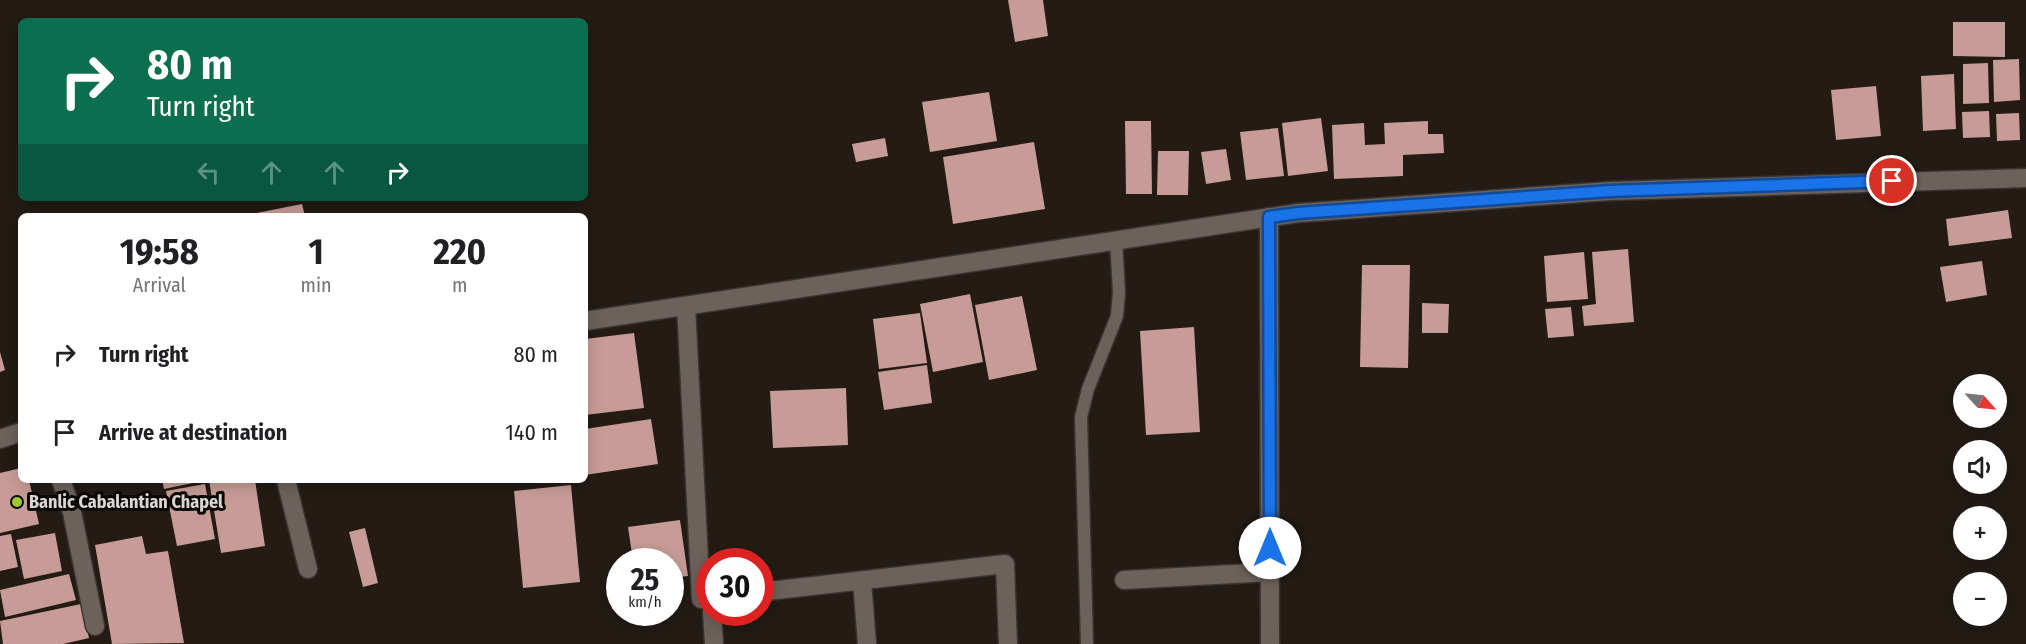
<!DOCTYPE html>
<html lang="en">
<head>
<meta charset="utf-8">
<style>
  body { margin:0; font-family:"Fira Sans Condensed",sans-serif; background:#f2f2f2; color:#202124; height:100vh; display:flex; flex-direction:column; font-size:22px; white-space:nowrap }
  * { box-sizing:border-box; margin:0 }
  p { font-size:20px; color:#757577 }
  .icon { flex:none; width:33px; height:33px; fill:none; stroke:currentColor; stroke-width:2; stroke-linecap:round; stroke-linejoin:round }
  .map { position:relative; flex:1; overflow:hidden }
  .details { position:absolute; left:18px; top:213px; width:570px; height:270px; display:flex; flex-direction:column; background:#fff; border-radius:9px; box-shadow:0 3px 15px #0003 }
  .details>* { flex:none }
  .banner { position:absolute; left:18px; top:18px; width:570px; height:183px; border-radius:9px; box-shadow:0 3px 15px #0003; background:#0b6e4f; color:#fff; overflow:hidden }
  .needle { width:39px; rotate:117deg }
  .tools { position:absolute; left:1953px; top:374px; display:grid; gap:12px }
  .tools a { display:grid; place-items:center; width:54px; height:54px; border-radius:50%; background:#fff; box-shadow:0 3px 15px #0003; font-size:30px }
  .speed { position:absolute; left:606px; top:548px; display:flex; gap:12px; font-size:30px; font-weight:700; text-align:center }
  .speed>* { display:grid; place-content:center; width:78px; height:78px; border-radius:50%; background:#fff; box-shadow:0 3px 15px #0003; line-height:1 }
  .speed small { font-size:15px; font-weight:400 }
  .speed .limit { border:9px solid #d22; background:#fff; color:#111 }
  .pin { position:absolute; display:grid; place-items:center; width:51px; height:51px; color:#fff; margin:-26px; border:3px solid #fff; border-radius:50%; box-shadow:0 2px 6px #0007 }
  .me { position:absolute; width:66px; margin:-33px; rotate:0deg; stroke-linejoin:round; filter:drop-shadow(0 0 4px #0008) }
  .turn { display:flex; align-items:center; gap:21px; height:126px; padding:0 30px; font-size:27px }
  .turn .icon { width:78px; height:78px; stroke-width:2.5 }
  .turn b { display:block; font-size:42px; line-height:51px }
  .lanes { display:flex; align-items:center; height:57px; padding:0 30px; background:#0003; justify-content:center; gap:30px; direction:ltr }
  .lanes .off { opacity:.35 }
  .eta { display:flex; justify-content:space-evenly; align-items:center; height:102px; text-align:center }
  .eta b { font-size:36px; font-weight:700; line-height:42px }
  ul { padding:0; list-style:none }
  li { display:flex; align-items:center; gap:18px; height:78px; padding:0 30px }
  li div { flex:1 }
  li b { display:block; font-size:22px }
  li em { font-style:normal }
  .map>svg:first-child { display:block }
  .building { fill:#c89c96 }
  .lines { fill:none; stroke-linecap:round; stroke-linejoin:round }
  .service-casing { stroke:#3a3430; stroke-width:15 }
  .minor-casing { stroke:#3a3430; stroke-width:21 }
  .tertiary-casing { stroke:#3a3430; stroke-width:21 }
  .service { stroke:#6d625b; stroke-width:12 }
  .minor { stroke:#6d625b; stroke-width:18 }
  .tertiary { stroke:#6d625b; stroke-width:18 }
  .route-casing { stroke:#114b97; stroke-width:15 }
  .route { stroke:#1a73e8; stroke-width:10 }
  .poi-dot { fill:#9eca2e; stroke:#0a0604; stroke-width:2 }
  .labels { text-anchor:middle; stroke-width:6; stroke-linejoin:round; paint-order:stroke }
  .poi-label { font-size:18px; font-weight:bold; fill:#ddd7d3; stroke:#0a0604; text-anchor:start }
</style>
</head>
<body>
<div class="map">
<svg width="2026" height="644" viewBox="0 0 2026 644">
  <rect width="100%" height="100%" fill="#231b14"/>
  <path class="building" d="M 1008,0 L 1043,0 L 1048,36 L 1015,42 Z
    M 1953,22 L 2005,22 L 2005,57 L 1953,56 Z
    M 2019,59 L 2020,100 L 1994,102 L 1993,60 Z
    M 1988,63 L 1989,103 L 1963,104 L 1963,64 Z
    M 1954,74 L 1956,129 L 1923,131 L 1921,76 Z
    M 1876,86 L 1881,136 L 1836,140 L 1831,90 Z
    M 989,92 L 997,141 L 930,152 L 922,102 Z
    M 1989,111 L 1990,137 L 1963,138 L 1962,112 Z
    M 2019,113 L 2020,140 L 1997,141 L 1996,114 Z
    M 1321,118 L 1328,171 L 1288,176 L 1282,123 Z
    M 1125,121 L 1151,121 L 1152,194 L 1126,194 Z
    M 1428,121 L 1428,134 L 1443,134 L 1444,153 L 1403,155 L 1403,176 L 1334,179 L 1332,125 L 1364,123 L 1365,145 L 1385,144 L 1384,123 Z
    M 1278,128 L 1284,176 L 1246,180 L 1240,132 Z
    M 885,138 L 888,156 L 856,162 L 852,144 Z
    M 1034,142 L 1045,209 L 953,224 L 943,157 Z
    M 1226,149 L 1231,180 L 1206,184 L 1201,152 Z
    M 1158,151 L 1189,151 L 1188,195 L 1157,195 Z
    M 302,204 L 305,216 L 248,216 L 247,215 Z
    M 2008,210 L 2012,238 L 1949,246 L 1946,219 Z
    M 1628,249 L 1634,322 L 1584,326 L 1582,306 L 1596,304 L 1592,252 Z
    M 1584,252 L 1588,299 L 1547,302 L 1544,256 Z
    M 1982,261 L 1987,295 L 1946,302 L 1940,267 Z
    M 1362,265 L 1410,265 L 1408,368 L 1360,367 Z
    M 970,294 L 983,362 L 933,372 L 920,304 Z
    M 1022,296 L 1037,370 L 989,380 L 975,305 Z
    M 1422,303 L 1449,304 L 1448,333 L 1422,333 Z
    M 1571,307 L 1574,336 L 1548,338 L 1545,309 Z
    M 920,313 L 927,363 L 879,369 L 873,319 Z
    M 1194,327 L 1200,432 L 1146,435 L 1140,331 Z
    M 634,333 L 644,408 L 585,415 L 585,339 Z
    M 0,352 L 5,370 L 0,372 Z
    M 927,365 L 932,403 L 884,410 L 878,372 Z
    M 846,388 L 848,445 L 773,448 L 770,391 Z
    M 651,419 L 658,464 L 585,475 L 585,429 Z
    M 21,468 L 21,480 L 29,480 L 39,524 L 0,533 L 0,473 Z
    M 162,480 L 202,480 L 202,481 L 164,489 Z
    M 209,480 L 255,480 L 265,546 L 221,553 Z
    M 205,484 L 215,539 L 177,546 L 166,491 Z
    M 571,485 L 580,582 L 523,588 L 514,491 Z
    M 680,520 L 688,576 L 670,578 L 670,561 L 633,561 L 628,527 Z
    M 365,528 L 378,583 L 363,587 L 349,532 Z
    M 55,533 L 62,571 L 24,579 L 16,540 Z
    M 11,534 L 18,567 L 0,571 L 0,536 Z
    M 142,536 L 146,554 L 168,551 L 184,643 L 112,644 L 95,545 Z
    M 69,574 L 76,600 L 5,617 L 0,590 Z
    M 81,604 L 89,638 L 63,644 L 3,644 L 0,621 Z"/>
  <g class="lines">
    <g class="service-casing">
      <path id="service" d="M 1087,644 L 1081,417 L 1088,389 L 1117,316 L 1119,292 L 1116,240"/>
    </g>
    <g class="minor-casing">
      <path id="minor" d="M 1269,217 L 1270,644
        M 686,306 L 701,599 L 710,598
        M 61,480 L 72,512 L 95,626
        M 286,480 L 308,569
        M 1124,580 L 1270,572
        M 862,581 L 867,644
        M 760,592 L 1005,564 L 1008,644
        M 712,612 L 714,644"/>
    </g>
    <g class="tertiary-casing">
      <path id="tertiary" d="M 585,321 L 1298,213 L 1610,191 L 2026,178
        M 0,439 L 21,432"/>
    </g>
    <use href="#service" class="service"/>
    <use href="#minor" class="minor"/>
    <use href="#tertiary" class="tertiary"/>
  </g>
  <g class="lines">
    <g class="route-casing">
      <path id="route" d="M 1270,548 L 1269,217 L 1298,213 L 1610,191 L 1892,181"/>
    </g>
    <use href="#route" class="route"/>
  </g>
  <circle class="poi-dot" cx="17" cy="502" r="6"/>
  <g class="labels">
    <g class="poi-label">
      <text x="29" y="508">Banlic Cabalantian Chapel</text>
    </g>
  </g>
</svg>
<div class="tools">
<a><svg class="needle" viewBox="-14 -14 28 28"><path d="M0-13l5 13h-10z" fill="#e53935"/><path d="M0 13l5-13h-10z" fill="#757577"/></svg></a>
<a><svg class="icon" aria-label="sound" viewBox="0 0 24 24"><path d="M4 9h4l5-4v14l-5-4H4zM17 9q2 3 0 6"/></svg></a>
<a>+</a>
<a>−</a>
</div>
<div class="speed"><div>25<small>km/h</small></div><div class="limit">30</div></div>
<div class="pin" style="left:1892px;top:181px;background:#d93025"><svg class="icon" aria-label="arrive" viewBox="0 0 24 24"><path d="M6 21V4h12l-3 4 3 4H6"/></svg></div>
<svg class="me" style="left:1270px;top:548px" viewBox="-20 -20 40 40"><circle r="19" fill="#fff"/><path d="M0-13L10 11 0 6-10 11z" fill="#1a73e8"/></svg>
<div class="banner">
<div class="turn"><svg class="icon" aria-label="right" viewBox="0 0 24 24"><path d="M7 20v-9h11M14 6l5 5-5 5"/></svg><div><b>80 m</b>Turn right</div></div>
<div class="lanes"><svg class="icon off" aria-label="left" viewBox="0 0 24 24"><path d="M17 20v-9H6M10 6l-5 5 5 5"/></svg><svg class="icon off" aria-label="ahead" viewBox="0 0 24 24"><path d="M12 20V5M6 11l6-6 6 6"/></svg><svg class="icon off" aria-label="ahead" viewBox="0 0 24 24"><path d="M12 20V5M6 11l6-6 6 6"/></svg><svg class="icon" aria-label="right" viewBox="0 0 24 24"><path d="M7 20v-9h11M14 6l5 5-5 5"/></svg></div>
</div>
<section class="details">
<div class="eta">
<div><b>19:58</b><p>Arrival</p></div>
<div><b>1</b><p>min</p></div>
<div><b>220</b><p>m</p></div>
</div>
<ul>
<li><svg class="icon" aria-label="right" viewBox="0 0 24 24"><path d="M7 20v-9h11M14 6l5 5-5 5"/></svg><div><b>Turn right</b></div><em>80 m</em></li>
<li><svg class="icon" aria-label="arrive" viewBox="0 0 24 24"><path d="M6 21V4h12l-3 4 3 4H6"/></svg><div><b>Arrive at destination</b></div><em>140 m</em></li>
</ul>
</section>
</div>
</body>
</html>
